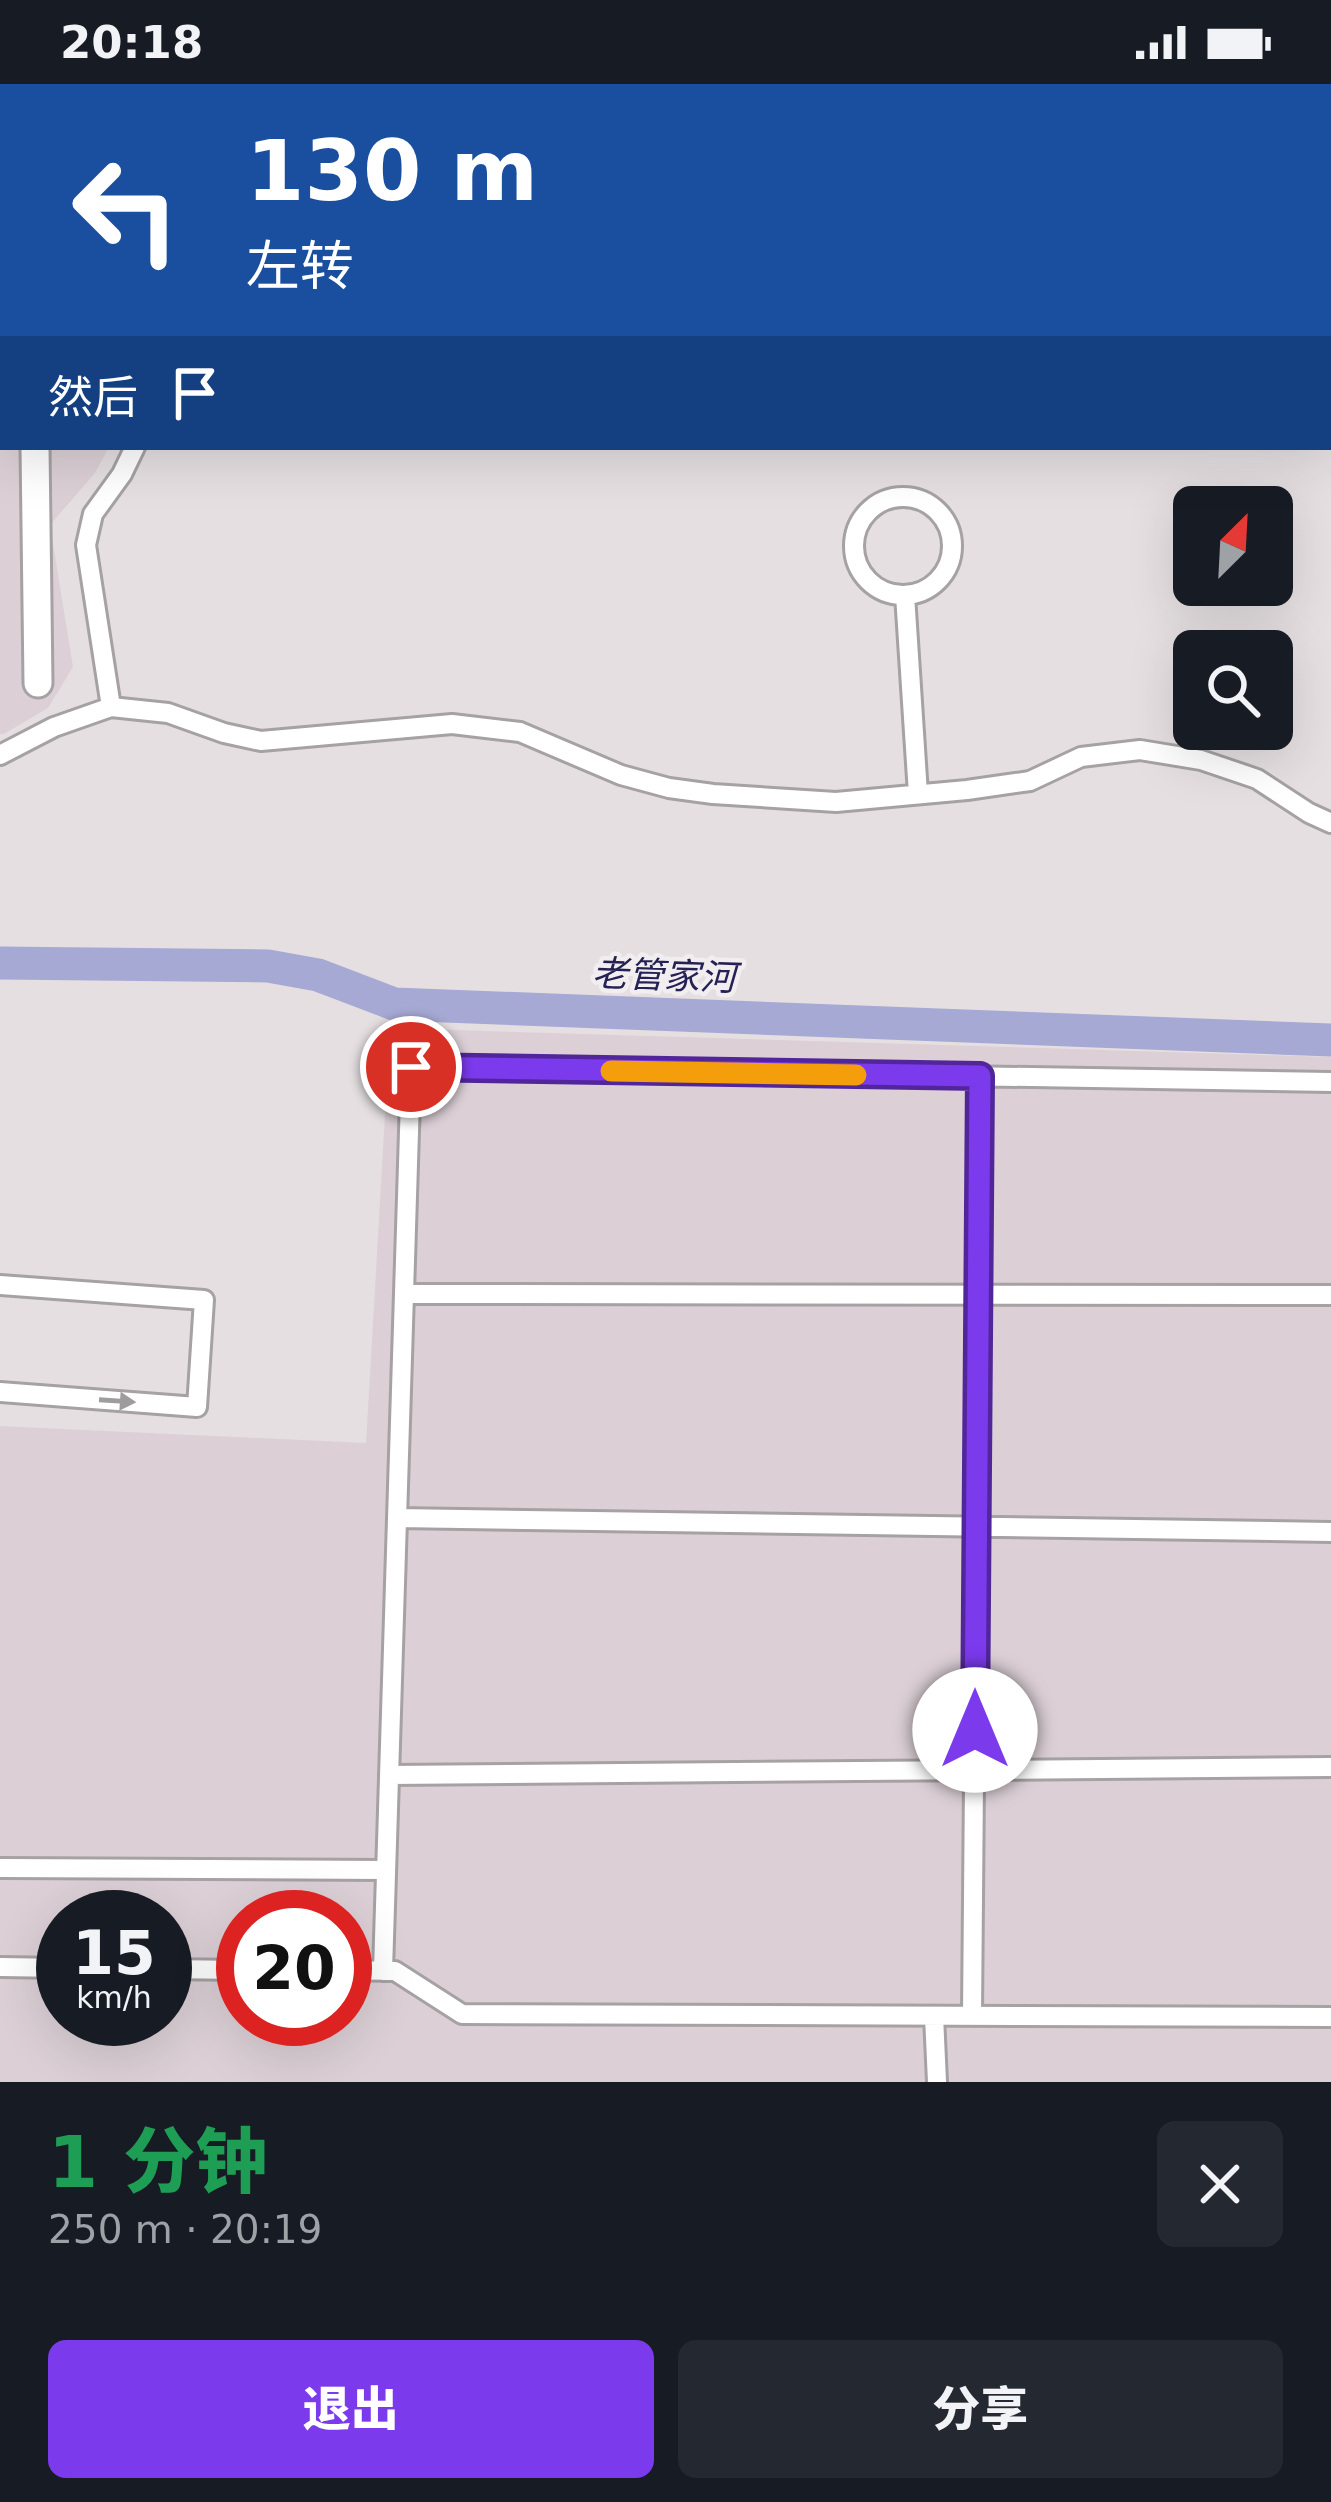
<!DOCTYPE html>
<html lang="zh">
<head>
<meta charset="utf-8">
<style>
  body { margin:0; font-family:"DejaVu Sans","Noto Sans SC",sans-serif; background:#242831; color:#f1f3f6; height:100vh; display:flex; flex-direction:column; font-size:45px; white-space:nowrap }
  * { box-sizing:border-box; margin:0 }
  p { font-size:39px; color:#9ea1a6 }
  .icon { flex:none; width:66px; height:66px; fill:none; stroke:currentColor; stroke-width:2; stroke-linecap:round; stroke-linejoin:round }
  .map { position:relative; height:1998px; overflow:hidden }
  .panel { display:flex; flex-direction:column; background:#171b24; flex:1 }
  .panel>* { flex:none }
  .banner { position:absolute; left:0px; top:0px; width:1332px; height:366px; box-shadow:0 12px 48px #0002; background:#1a4fa0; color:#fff; overflow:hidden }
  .needle { width:78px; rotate:24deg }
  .tools { position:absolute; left:1173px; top:402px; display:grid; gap:24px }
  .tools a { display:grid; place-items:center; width:120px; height:120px; border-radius:18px; background:#171b24; box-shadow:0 12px 48px #0002; font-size:60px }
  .speed { position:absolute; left:36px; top:1806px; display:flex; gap:24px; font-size:60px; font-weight:700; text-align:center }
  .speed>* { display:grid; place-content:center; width:156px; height:156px; border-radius:50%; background:#171b24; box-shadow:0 12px 48px #0002; line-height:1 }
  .speed small { font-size:30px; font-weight:400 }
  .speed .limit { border:18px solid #d22; background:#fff; color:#111 }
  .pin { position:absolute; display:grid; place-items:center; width:102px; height:102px; color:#fff; margin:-51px; border:6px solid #fff; border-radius:50%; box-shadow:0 3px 12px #0007 }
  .me { position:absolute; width:132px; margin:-66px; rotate:0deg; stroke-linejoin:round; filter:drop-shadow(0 0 9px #0008) }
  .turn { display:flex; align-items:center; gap:42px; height:252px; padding:0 48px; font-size:54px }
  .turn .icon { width:156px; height:156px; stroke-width:2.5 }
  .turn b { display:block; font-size:84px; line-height:102px }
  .then { display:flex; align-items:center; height:114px; padding:0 48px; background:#0003; gap:24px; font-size:45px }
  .round { display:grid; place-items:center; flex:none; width:126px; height:126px; border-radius:18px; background:#242831 }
  .summary { display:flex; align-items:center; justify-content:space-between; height:204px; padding:0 48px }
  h1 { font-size:72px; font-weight:800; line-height:90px; color:#1e9e55 }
  .action { display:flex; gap:24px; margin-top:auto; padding:24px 48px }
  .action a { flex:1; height:138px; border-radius:18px; background:#7c3aed; color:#fff; font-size:48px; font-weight:800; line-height:138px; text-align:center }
  .action a+a { background:#242831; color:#f1f3f6 }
  .status { display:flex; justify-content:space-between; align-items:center; height:84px; padding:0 60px; background:#171b24; direction:ltr }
  .status svg { height:33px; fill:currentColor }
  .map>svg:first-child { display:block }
  .built { fill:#dcd0d6; fill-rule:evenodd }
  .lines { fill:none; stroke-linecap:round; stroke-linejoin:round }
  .canal { stroke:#a6a9d3; stroke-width:33 }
  .service-casing { stroke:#a6a1a3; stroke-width:24 }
  .pedestrian-casing { stroke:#a6a1a3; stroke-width:33 }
  .service { stroke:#fff; stroke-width:18 }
  .pedestrian { stroke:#fff; stroke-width:27 }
  .oneway { fill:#9e9c9d }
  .route-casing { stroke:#51269a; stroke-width:30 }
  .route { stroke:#7c3aed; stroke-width:21 }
  .slow { stroke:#f59e0b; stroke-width:21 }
  .labels { text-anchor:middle; stroke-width:9; stroke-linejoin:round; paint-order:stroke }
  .water-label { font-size:36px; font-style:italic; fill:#242255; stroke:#f2edef }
</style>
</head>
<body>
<div class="status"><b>20:18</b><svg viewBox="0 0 49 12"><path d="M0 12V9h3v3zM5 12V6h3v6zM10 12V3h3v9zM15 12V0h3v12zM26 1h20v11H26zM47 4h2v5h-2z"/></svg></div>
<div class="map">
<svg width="1331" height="1998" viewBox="0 0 1331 1998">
  <rect width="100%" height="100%" fill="#e5dfe2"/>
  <path class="built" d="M 0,0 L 107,0 L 111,3 L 3,3 L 3,363 L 109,363 L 95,389 L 50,441 L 73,583 L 48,624 L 4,650 L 0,650 Z
    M 390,944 L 1331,973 L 1331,1998 L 0,1998 L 0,1342 L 366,1359 ZM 63,1833 L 165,1833 L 165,1935 L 63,1935 ZM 243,1833 L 345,1833 L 345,1935 L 243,1935 Z"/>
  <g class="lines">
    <path class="canal" d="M 232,0 L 236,3
      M 1329,342 L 1331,342
      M 0,879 L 268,882 L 318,891 L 394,920 L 1331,956"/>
    <g class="service-casing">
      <path id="service" d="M 144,0 L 147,3
        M 416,3 L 416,0
        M 1329,62 L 1331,63
        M 1329,166 L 1331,166
        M854 462a49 49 0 1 1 98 0a49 49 0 1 1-98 0Z
        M 905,511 L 918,710
        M 111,623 L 86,461 L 93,430 L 122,390 L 135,363
        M 0,671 L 54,643 L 111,623 L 168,629 L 224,649 L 261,657 L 452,640 L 520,648 L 621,691 L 669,704 L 713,710 L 836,718 L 967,706 L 1030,697 L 1081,673 L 1140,666 L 1201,676 L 1257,695 L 1309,729 L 1331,739
        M 0,1201 L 204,1216 L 197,1323 L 0,1308
        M 404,1210 L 1331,1211
        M 397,1434 L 1331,1448
        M 389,1691 L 1331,1683
        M 0,1784 L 386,1786
        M 0,1883 L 63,1884
        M 165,1885 L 243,1886
        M 345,1886 L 395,1887 L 462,1930 L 1331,1933
        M 383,1887 L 411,983 L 1331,998
        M 934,1932 L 937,1998
        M 972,1932 L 980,992"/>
    </g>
    <g class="pedestrian-casing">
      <path id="pedestrian" d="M 0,8 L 3,11
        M 0,336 L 3,336
        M 35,363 L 38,599"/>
    </g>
    <use href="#service" class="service"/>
    <use href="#pedestrian" class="pedestrian"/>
  </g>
  <defs><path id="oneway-solid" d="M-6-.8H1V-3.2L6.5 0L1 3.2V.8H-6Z" transform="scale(3)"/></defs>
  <use class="oneway" href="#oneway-solid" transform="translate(117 1317) rotate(4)"/>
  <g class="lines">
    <g class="route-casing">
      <path id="route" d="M 411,983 L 980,992 L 975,1646"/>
    </g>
    <use href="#route" class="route"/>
    <path class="slow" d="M 611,987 L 856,991"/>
  </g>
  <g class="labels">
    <g class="water-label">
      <text transform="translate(664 891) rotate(2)" y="13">老管家河</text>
    </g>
  </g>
</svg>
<div class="tools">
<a><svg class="needle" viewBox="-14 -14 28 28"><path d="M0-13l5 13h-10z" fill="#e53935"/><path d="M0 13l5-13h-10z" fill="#9ea1a6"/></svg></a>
<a><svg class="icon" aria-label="search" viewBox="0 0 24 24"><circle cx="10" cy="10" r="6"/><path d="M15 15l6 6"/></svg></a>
</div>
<div class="speed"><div>15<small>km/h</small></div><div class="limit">20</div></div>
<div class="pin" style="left:411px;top:983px;background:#d93025"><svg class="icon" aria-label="arrive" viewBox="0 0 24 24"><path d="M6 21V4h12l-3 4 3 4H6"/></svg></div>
<svg class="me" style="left:975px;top:1646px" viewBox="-20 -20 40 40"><circle r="19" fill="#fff"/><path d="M0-13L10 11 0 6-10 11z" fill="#7c3aed"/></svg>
<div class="banner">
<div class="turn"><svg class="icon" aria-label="left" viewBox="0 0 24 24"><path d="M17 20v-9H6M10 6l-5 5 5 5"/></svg><div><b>130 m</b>左转</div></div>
<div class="then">然后<svg class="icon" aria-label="arrive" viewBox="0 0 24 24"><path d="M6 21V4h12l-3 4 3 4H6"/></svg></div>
</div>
</div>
<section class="panel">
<div class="summary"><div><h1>1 分钟</h1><p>250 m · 20:19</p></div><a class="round"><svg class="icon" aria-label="close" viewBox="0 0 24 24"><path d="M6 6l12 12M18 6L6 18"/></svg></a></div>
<div class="action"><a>退出</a><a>分享</a></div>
</section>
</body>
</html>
